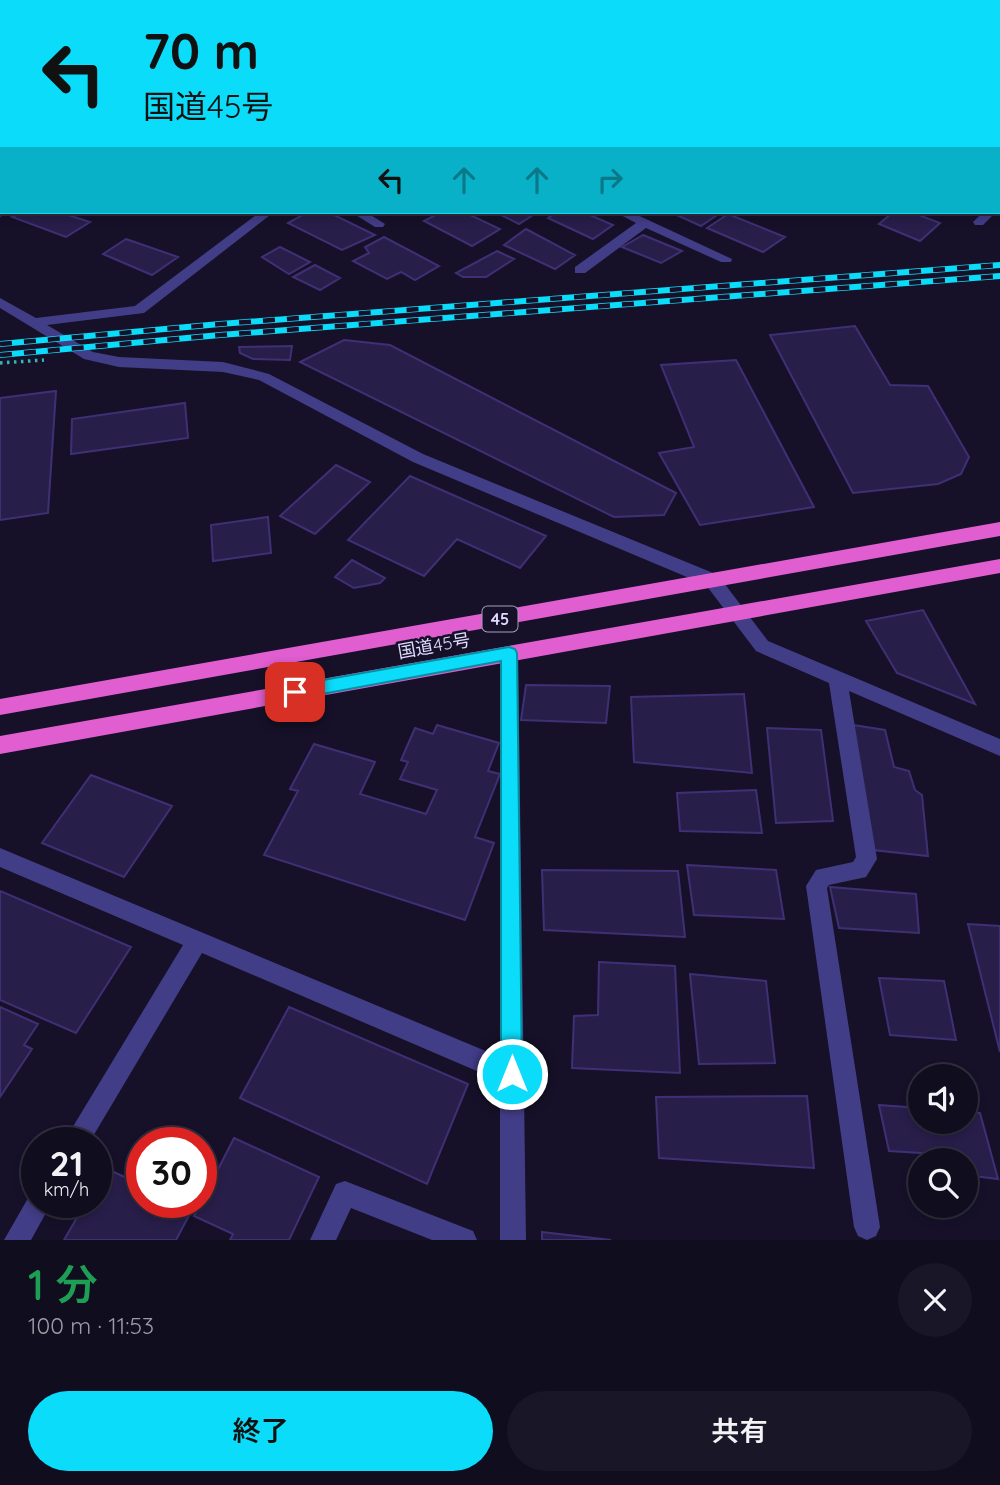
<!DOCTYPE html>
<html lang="ja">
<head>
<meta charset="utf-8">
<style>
  body { margin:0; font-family:Quicksand,"Noto Sans JP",sans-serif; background:#191628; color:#f1f3f6; height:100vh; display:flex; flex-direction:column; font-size:26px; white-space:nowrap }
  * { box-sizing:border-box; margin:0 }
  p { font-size:23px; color:#9c9ca4 }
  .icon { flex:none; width:38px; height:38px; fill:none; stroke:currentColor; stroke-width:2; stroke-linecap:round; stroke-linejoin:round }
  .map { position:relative; height:1240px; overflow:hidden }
  .panel { display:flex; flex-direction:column; background:#100d1f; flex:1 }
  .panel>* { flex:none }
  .banner { position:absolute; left:0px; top:0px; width:1001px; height:214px; box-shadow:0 4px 10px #0003,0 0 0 2px #302d3d; background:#0bdcfa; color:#111; overflow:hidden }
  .buttons { position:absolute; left:908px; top:1064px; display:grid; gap:14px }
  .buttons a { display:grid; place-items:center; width:70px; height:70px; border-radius:50%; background:#100d1f; box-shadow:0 4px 10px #0003,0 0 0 2px #302d3d; font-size:35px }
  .speed { position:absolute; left:21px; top:1127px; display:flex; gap:14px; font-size:35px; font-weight:700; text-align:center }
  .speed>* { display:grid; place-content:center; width:91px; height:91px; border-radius:50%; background:#100d1f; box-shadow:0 4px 10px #0003,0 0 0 2px #302d3d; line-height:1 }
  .speed small { font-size:18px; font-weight:400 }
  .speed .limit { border:10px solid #d22; background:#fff; color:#111 }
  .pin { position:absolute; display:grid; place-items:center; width:60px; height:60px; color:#fff; margin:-30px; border-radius:14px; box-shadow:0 4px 10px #0006 }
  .me { position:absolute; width:77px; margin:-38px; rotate:0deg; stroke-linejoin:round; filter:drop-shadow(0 0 5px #0008) }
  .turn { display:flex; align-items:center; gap:24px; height:147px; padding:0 28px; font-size:32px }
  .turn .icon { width:91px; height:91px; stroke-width:2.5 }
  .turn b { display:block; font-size:49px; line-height:60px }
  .lanes { display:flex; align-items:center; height:66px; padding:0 28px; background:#0003; justify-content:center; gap:35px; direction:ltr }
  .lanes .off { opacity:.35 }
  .round { display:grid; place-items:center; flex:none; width:74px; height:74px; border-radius:37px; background:#191628 }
  .summary { display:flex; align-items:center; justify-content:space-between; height:119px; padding:0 28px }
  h1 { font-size:42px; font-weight:600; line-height:52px; color:#1e9e55 }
  .button { display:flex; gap:14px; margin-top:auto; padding:14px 28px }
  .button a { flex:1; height:80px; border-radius:42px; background:#0bdcfa; color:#111; font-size:28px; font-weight:600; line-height:80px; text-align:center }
  .button a+a { background:#191628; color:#f1f3f6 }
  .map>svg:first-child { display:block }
  .building { fill:#281e4a; stroke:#3f3075; stroke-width:2 }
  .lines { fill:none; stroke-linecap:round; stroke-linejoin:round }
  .path { stroke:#33b9b4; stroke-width:3.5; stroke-dasharray:2.5 4.5; stroke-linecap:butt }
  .service { fill:#423d87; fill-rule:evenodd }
  .minor { fill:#423d87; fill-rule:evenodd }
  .trunk { fill:#e05ed0; fill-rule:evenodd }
  .rail-casing { stroke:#0bdcfa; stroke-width:6 }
  .rail { stroke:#161129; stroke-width:4.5; stroke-dasharray:12; stroke-linecap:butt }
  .route { fill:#0bdcfa; stroke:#078fa2; stroke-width:2 }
  .labels { text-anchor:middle; stroke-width:5; stroke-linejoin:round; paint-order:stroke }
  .shield { fill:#161129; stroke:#a39ebe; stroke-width:2 }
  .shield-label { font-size:16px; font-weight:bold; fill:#dfdafe }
  .street-label { font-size:18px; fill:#dfdafe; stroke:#161129 }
</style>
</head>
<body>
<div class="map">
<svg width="1000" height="1240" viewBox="0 0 1000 1240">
  <rect width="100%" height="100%" fill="#161129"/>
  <path class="building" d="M 23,212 L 59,212 L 90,222 L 66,237 L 12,217 Z
    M 308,212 L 328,212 L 375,235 L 342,250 L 288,223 Z
    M 441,212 L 464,212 L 500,229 L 472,246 L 424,221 Z
    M 495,212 L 533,212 L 536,213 L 519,224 Z
    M 557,212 L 583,212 L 613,225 L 593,239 L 548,218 Z
    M 670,212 L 716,212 L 720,213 L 701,226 Z
    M 893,212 L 911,212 L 940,223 L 920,241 L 879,224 Z
    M 728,214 L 785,237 L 763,252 L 707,228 Z
    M 526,229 L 575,255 L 555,269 L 504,245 Z
    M 643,235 L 682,251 L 661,263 L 622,247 Z
    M 384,237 L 439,266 L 415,280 L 401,272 L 387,279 L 353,261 L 369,253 L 365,247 Z
    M 126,239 L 178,257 L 152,275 L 103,254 Z
    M 280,247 L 310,262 L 289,274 L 262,257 Z
    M 497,251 L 514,259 L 486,277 L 463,277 L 456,273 Z
    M 315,265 L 340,278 L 320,290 L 293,277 Z
    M 855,326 L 890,385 L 928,386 L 969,457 L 961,474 L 938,484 L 853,493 L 770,335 Z
    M 344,340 L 390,345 L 676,493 L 664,515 L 614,517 L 300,362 Z
    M 292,346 L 290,360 L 253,359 L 240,353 L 239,347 Z
    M 736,360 L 814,507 L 700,525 L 659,453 L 694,447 L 661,365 Z
    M 56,391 L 48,513 L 0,520 L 0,398 Z
    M 185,403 L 188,438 L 71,454 L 72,419 Z
    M 336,465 L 370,482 L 315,534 L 280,516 Z
    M 410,476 L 546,536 L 520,568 L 457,539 L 424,576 L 348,540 Z
    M 268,517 L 271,553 L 213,561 L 211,525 Z
    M 352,560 L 385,578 L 380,583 L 354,588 L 335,577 Z
    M 923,610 L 975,704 L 897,673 L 866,621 Z
    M 526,685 L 610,686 L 606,723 L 521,720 Z
    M 744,694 L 752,773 L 634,762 L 631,697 Z
    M 437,725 L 499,743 L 488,771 L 500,774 L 475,837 L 494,843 L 465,920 L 264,855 L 298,791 L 290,789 L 314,744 L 375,762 L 360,794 L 426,814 L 437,790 L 400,779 L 408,762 L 401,760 L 415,728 L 433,734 Z
    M 853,725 L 885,730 L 894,767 L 909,771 L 915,790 L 922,795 L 928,856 L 873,850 Z
    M 767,728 L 821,730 L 833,821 L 776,823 Z
    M 91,775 L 172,806 L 124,877 L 42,843 Z
    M 756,790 L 762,833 L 680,831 L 677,793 Z
    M 687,865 L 776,870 L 784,919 L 694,915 Z
    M 542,870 L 678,871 L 685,937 L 544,930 Z
    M 830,887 L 916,894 L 919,933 L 839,928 Z
    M 0,891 L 131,947 L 76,1033 L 0,1000 Z
    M 968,924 L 1000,926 L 1000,1052 Z
    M 599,962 L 675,966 L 680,1073 L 572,1068 L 574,1016 L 598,1015 Z
    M 690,974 L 766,981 L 775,1063 L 699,1064 Z
    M 879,978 L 944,981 L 956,1040 L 890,1035 Z
    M 0,1007 L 38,1024 L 24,1045 L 32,1049 L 0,1097 Z
    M 289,1007 L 468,1084 L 427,1184 L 240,1098 Z
    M 807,1096 L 814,1168 L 659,1158 L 656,1097 Z
    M 879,1105 L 920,1108 L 920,1122 L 966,1122 L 966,1112 L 980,1113 L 998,1179 L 966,1175 L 966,1160 L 955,1160 L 953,1155 L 889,1151 Z
    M 234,1138 L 319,1177 L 289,1240 L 230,1240 L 233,1234 L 194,1216 Z
    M 105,1168 L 142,1185 L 142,1202 L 180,1202 L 193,1208 L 176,1240 L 64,1240 L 86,1202 L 96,1202 L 96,1184 Z
    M 542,1232 L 611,1240 L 542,1240 Z"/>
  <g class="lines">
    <path class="path" d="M 0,363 L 44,360"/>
    <path class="service" d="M 345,1181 L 473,1231 L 477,1240 L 432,1240 L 351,1208 L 336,1240 L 310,1240 L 336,1184 Z"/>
    <path class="minor" d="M 13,0 L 36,0 L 37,2 L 14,2 Z
      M 427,0 L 441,0 L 442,2 L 428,2 Z
      M 608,0 L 621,0 L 607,2 Z
      M 627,0 L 641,0 L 642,2 L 628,2 Z
      M 813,0 L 828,0 L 829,2 L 814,2 Z
      M 0,21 L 2,21 L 0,29 Z
      M 999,55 L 1000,55 L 1000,61 L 999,61 Z
      M 0,209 L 2,212 L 10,212 L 0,217 Z
      M 260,212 L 274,212 L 144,313 L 47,325 L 93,352 L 119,357 L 223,362 L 269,374 L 423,454 L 718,575 L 768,641 L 1000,739 L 1000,756 L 849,691 L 877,859 L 866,877 L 829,885 L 827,888 L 880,1227 L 876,1236 L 867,1240 L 858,1236 L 854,1227 L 806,886 L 816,870 L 853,862 L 856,857 L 829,683 L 756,651 L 706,585 L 413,462 L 259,380 L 223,372 L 119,367 L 84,359 L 0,308 L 0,298 L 36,318 L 135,306 Z
      M 351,212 L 366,212 L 385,224 L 383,227 L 375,227 Z
      M 615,212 L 631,212 L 732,259 L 731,262 L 721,262 L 646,228 L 585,273 L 575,273 L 575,267 L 636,223 Z
      M 983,212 L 996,212 L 983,225 L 975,225 L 973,222 Z
      M 509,646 L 515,648 L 518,653 L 526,1240 L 500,1240 L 500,1081 L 202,953 L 89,1143 L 63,1143 L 183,945 L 0,867 L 0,848 L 500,1057 L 500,653 L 503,648 Z
      M 37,1191 L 37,1202 L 52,1202 L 31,1240 L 4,1240 L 31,1193 Z"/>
    <path class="trunk" d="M 1000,522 L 1000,536 L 0,715 L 0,699 Z
      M 1000,559 L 1000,573 L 0,754 L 0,736 Z"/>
    <g class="rail-casing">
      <path id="rail" d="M 0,344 L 220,324 L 1000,265
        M 0,355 L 220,335 L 1000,276"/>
    </g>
    <use href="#rail" class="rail"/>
  </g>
  <path class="route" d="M 509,647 L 515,649 L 517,653 L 522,1074 L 519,1081 L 512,1084 L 504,1081 L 501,1074 L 501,661 L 295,699 L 289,697 L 286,692 L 289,687 L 295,685 Z"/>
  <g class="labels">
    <rect class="shield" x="482.5" y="606.5" width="35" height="25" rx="5"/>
    <g class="shield-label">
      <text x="500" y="625">45</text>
    </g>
    <g class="street-label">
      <text transform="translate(434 646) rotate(-10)" y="6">国道45号</text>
    </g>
  </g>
</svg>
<div class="buttons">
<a><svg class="icon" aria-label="sound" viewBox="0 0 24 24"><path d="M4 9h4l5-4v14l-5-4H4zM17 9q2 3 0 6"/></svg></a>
<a><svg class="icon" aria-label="search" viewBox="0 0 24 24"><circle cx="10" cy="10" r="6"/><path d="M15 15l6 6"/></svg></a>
</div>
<div class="speed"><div>21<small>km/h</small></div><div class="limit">30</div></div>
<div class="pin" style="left:295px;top:692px;background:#d93025"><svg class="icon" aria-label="arrive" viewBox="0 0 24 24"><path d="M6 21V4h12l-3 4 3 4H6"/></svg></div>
<svg class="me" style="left:512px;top:1074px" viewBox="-20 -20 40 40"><circle r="17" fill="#0bdcfa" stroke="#fff" stroke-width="3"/><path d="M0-11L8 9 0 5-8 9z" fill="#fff"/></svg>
<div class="banner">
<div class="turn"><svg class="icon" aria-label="left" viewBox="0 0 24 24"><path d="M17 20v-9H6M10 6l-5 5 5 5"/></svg><div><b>70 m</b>国道45号</div></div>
<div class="lanes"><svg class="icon" aria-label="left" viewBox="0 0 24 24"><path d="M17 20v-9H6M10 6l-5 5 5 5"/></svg><svg class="icon off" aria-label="ahead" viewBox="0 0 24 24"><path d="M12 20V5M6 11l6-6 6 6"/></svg><svg class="icon off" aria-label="ahead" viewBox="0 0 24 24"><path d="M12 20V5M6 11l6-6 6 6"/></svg><svg class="icon off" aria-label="right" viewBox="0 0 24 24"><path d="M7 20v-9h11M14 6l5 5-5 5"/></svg></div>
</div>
</div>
<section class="panel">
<div class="summary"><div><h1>1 分</h1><p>100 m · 11:53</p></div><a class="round"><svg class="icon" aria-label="close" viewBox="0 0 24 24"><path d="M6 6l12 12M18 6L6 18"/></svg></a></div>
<div class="button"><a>終了</a><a>共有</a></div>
</section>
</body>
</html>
